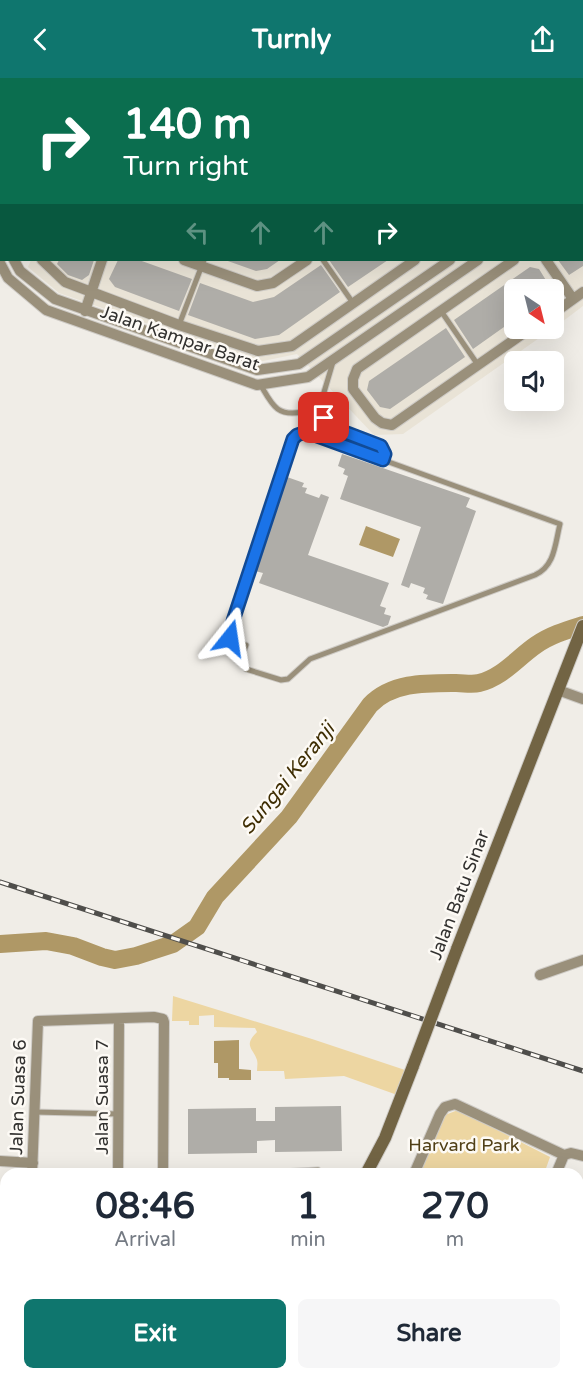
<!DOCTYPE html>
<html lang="en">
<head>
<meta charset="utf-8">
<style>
  body { margin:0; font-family:"Varela Round",sans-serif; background:#f6f6f7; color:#1f2937; height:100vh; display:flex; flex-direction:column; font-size:22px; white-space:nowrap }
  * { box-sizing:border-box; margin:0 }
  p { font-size:20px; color:#747a83 }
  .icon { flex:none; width:33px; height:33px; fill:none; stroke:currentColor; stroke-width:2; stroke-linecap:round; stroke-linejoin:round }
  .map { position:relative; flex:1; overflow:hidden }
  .details { position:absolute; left:0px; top:1090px; width:584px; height:212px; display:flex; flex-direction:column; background:#fff; border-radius:18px 18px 0 0; box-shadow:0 6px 24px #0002 }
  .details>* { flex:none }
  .top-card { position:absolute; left:0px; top:0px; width:584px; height:183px; box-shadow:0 6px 24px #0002; background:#0b6e4f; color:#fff; overflow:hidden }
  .needle { width:39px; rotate:145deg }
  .controls { position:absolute; left:504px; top:201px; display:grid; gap:12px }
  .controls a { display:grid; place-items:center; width:60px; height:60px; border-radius:9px; background:#fff; box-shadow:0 6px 24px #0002; font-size:30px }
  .pin { position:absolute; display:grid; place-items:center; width:51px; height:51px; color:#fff; margin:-26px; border-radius:12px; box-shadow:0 3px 9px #0006 }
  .me { position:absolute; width:66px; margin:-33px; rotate:15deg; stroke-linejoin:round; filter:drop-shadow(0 0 4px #0008) }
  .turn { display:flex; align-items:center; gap:21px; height:126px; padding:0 24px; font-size:27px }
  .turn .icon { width:78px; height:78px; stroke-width:2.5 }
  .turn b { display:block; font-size:42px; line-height:51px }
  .lanes { display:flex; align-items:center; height:57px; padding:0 24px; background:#0003; justify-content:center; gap:30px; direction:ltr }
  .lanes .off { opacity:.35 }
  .eta { display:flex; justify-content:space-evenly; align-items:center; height:102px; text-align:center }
  .eta b { font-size:36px; font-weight:700; line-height:42px }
  .action { display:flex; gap:12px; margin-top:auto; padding:12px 24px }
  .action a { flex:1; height:69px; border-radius:9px; background:#0f766e; color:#fff; font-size:24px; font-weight:700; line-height:69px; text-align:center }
  .action a+a { background:#f6f6f7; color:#1f2937 }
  header { display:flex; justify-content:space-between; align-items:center; height:78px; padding:0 24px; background:#0f766e; color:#fff; font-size:27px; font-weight:700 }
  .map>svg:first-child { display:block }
  .built { fill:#e9e3d6 }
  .green { fill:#edd6a2 }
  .water { fill:#af9866 }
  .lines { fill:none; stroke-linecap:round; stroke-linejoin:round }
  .river { stroke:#af9866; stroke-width:18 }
  .building { fill:#afada8 }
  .lane-casing { stroke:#cecbc6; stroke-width:7 }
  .street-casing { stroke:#cecbc6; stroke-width:12 }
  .secondary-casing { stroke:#cecbc6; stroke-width:14 }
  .lane { stroke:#9a907b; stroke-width:5 }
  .street { stroke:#9a907b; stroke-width:10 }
  .secondary { stroke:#726444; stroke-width:12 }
  .rail-casing { stroke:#4f4e4b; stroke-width:5 }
  .rail { stroke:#fdfaf5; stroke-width:3; stroke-dasharray:9; stroke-linecap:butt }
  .secondary-bridge-casing { stroke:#cecbc6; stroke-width:14; stroke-linecap:butt }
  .secondary-bridge { stroke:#726444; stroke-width:12 }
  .route-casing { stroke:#114b97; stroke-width:15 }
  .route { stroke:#1a73e8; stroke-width:10 }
  .labels { text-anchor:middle; stroke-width:5; stroke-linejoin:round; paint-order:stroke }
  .street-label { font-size:18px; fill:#32312f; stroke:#fdfaf5 }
  .park-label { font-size:18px; fill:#503f16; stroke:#fdfaf5 }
  .water-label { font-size:20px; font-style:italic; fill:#3e2d02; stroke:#fdfaf5 }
</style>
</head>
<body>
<header><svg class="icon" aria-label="back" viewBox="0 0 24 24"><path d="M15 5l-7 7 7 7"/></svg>Turnly<svg class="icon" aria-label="share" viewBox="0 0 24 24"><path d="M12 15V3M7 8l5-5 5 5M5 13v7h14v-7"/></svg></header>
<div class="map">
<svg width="583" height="1301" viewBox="0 0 583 1301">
  <rect width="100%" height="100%" fill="#f0ede7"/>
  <path class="built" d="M 95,0 L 583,0 L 583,228 L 554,250 L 554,212 L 514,212 L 514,250 L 552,251 L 403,356 L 374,357 L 297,276 L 258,284 L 59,215 L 28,189 L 31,182 L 582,182 L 582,2 L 95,1 Z"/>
  <path class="green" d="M 181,0 L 377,0 L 180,2 Z
    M 408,0 L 569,0 L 570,1 L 407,1 Z
    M 173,918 L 312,961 L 411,994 L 403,1019 L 344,998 L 285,1001 L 284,993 L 257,993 C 257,989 258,986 257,982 C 253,970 243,968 257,954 L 255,950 L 214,949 L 214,937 L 199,938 L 199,947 L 189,947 L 189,943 L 172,943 Z
    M 458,1032 L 550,1079 L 544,1096 L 420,1096 L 445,1037 Z
    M 382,1296 L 475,1296 L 476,1301 L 384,1301 Z"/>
  <path class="water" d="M 219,0 L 313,0 L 218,1 Z
    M 366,448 L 400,461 L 393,479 L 359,467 Z
    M 239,962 L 239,991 L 251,992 L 251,1002 L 229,1002 L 229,1000 L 218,1000 L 218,985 L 214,985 L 214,963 Z"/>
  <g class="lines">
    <path class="river" d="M 0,866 L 46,863 L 73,868 L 102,879 L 115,882 L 136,878 L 173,866 L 197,849 L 215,819 L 289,739 L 370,627 C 392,604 426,605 456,605 C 464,605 472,607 479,605 C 503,599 517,580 536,567 C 550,557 567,552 583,547"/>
  </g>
  <path class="building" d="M 59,182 L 94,182 L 89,197 L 82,202 L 68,197 L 57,186 Z
    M 118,182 L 139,182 L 192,201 L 179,233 L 115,209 L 109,201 Z
    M 225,182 L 280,182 L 267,191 L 256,193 Z
    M 329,182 L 388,182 L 348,209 Z
    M 558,182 L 583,182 L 583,188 L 569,197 Z
    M 321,187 L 340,214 L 279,257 L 255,261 L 188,237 L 200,205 L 253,224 L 274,219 Z
    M 530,189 L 539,191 L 552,212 L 514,212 L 514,242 L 473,271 L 454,242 Z
    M 446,250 L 465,279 L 390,331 L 380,329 L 367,312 L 369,303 Z
    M 342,376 L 470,420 L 466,429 L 476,433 L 443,526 L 426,521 L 428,517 L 423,515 L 425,510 L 411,505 L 409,510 L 401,507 L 421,449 L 340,421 L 348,398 L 343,396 L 345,391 L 338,388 Z
    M 287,399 L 304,405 L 302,409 L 307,410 L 305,415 L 319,420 L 321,416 L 329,419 L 308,477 L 389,505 L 380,528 L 386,530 L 384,536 L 391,538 L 388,547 L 383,549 L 259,505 L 263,495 L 255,493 Z
    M 341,1028 L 342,1073 L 275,1074 L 275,1062 L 257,1063 L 257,1075 L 188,1076 L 188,1031 L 256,1030 L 256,1043 L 275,1043 L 275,1029 Z"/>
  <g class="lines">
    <g class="lane-casing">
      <path id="lane" d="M 323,182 L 353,225
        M 441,233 L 478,287
        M 179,247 L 204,182
        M 260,306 C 272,326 276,339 302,334
        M303 332a12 12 0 1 1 24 0a12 12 0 1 1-24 0Z
        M 322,321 L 333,284
        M 324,340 L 334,350 L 381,368 L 385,376 L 383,382
        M 306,354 L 560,446 C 555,466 555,488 535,497 L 310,581 L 288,601 L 281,602 L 246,591 L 240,582 L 246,567 L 234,563 L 230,560 L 229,555 L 293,361 L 297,357 Z
        M 34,1034 L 119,1036
        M 247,1096 L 318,1092 L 321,1096
        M 578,1144 L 583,1133
        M 578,1177 L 583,1180
        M 522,1296 L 524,1301"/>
    </g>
    <g class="street-casing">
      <path id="street" d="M 104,2 L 105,0
        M 164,2 L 165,0
        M 391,2 L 392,0
        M 582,65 L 583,64
        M 582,89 L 583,89
        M 582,110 L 583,109
        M 582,134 L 583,133
        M 14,182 L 20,193 L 55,221 L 257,292 L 299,286 L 450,182
        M 42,182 L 65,204 L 179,247 L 258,273 L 292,268 L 415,182
        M 184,182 L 257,208 L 273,205 L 307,182
        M 514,182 L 357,291 L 353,301 L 353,311 L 375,340 L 382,345 L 392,347 L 531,250
        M 546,182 L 573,221
        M 0,185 L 8,200 L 46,232 L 257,307 L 308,299 L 478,182
        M 85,233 L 102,182
        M 554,235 L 583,214
        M 558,612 L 583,621
        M 540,897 L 583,882
        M 564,1077 L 571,1075 L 583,1078
        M 0,1083 L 33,1085
        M 32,1096 L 38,943 L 154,939 L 163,941 L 164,944 L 163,1096
        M 118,1096 L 119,942
        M 414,1096 L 440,1036 L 445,1029 L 455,1026 L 564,1077
        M 556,1096 L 564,1077
        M 0,1175 L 6,1175
        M 578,1231 L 583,1220
        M 0,1281 L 6,1280
        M 213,1296 L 215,1301
        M 281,1296 L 283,1301
        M 478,1296 L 479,1301
        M 563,1296 L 565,1301
        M 113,1301 L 126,1296"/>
    </g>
    <g class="secondary-casing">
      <path id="secondary" d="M 457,871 L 583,548
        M 366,1096 L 385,1060 L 413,988
        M 237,1296 L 239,1301
        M 252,1296 L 254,1301
        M 14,1301 L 27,1296
        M 48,1301 L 61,1296"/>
    </g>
    <use href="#lane" class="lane"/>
    <use href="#street" class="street"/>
    <use href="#secondary" class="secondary"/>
    <g class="rail-casing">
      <path id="rail" d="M 0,804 L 583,993"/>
    </g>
    <use href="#rail" class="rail"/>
    <g class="secondary-bridge-casing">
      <path id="secondary-bridge" d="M 413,988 L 457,871"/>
    </g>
    <use href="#secondary-bridge" class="secondary-bridge"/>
  </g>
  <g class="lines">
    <g class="route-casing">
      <path id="route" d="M 230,560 L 229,555 L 293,361 L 297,357 L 306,354 L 383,382 L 385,376 L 381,368 L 334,350 L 324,340"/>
    </g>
    <use href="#route" class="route"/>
  </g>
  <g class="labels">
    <g class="street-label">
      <text transform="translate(180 260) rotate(19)" y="6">Jalan Kampar Barat</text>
      <text transform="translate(459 817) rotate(-69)" y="6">Jalan Batu Sinar</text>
      <text transform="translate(18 1019) rotate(-88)" y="6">Jalan Suasa 6</text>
      <text transform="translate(102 1019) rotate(-90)" y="6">Jalan Suasa 7</text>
    </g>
    <g class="park-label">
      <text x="464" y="1073">Harvard Park</text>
    </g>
    <g class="water-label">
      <text transform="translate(287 700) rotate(-51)" y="7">Sungai Keranji</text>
    </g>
  </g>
</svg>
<div class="controls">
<a><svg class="needle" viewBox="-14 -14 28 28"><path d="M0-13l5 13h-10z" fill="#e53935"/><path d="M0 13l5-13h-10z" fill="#747a83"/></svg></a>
<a><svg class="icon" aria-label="sound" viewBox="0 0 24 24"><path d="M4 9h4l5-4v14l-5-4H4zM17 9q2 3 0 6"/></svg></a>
</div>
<div class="pin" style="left:324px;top:340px;background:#d93025"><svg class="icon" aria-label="arrive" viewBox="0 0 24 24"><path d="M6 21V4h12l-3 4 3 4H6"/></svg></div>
<svg class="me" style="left:230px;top:560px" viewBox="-20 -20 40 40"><path d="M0-17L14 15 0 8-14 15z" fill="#1a73e8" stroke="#fff" stroke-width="4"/></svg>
<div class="top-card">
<div class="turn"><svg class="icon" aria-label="right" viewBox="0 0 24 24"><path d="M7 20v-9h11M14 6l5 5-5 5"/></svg><div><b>140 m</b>Turn right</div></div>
<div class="lanes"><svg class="icon off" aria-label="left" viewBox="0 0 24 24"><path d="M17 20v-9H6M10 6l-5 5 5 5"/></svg><svg class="icon off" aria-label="ahead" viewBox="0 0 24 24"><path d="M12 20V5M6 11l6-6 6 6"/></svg><svg class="icon off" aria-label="ahead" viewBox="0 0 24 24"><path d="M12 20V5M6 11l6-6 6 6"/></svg><svg class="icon" aria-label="right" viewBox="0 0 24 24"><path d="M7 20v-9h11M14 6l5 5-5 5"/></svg></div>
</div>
<section class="details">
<div class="eta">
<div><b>08:46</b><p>Arrival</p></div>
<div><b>1</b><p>min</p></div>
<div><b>270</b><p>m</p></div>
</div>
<div class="action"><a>Exit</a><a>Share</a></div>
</section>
</div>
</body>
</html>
